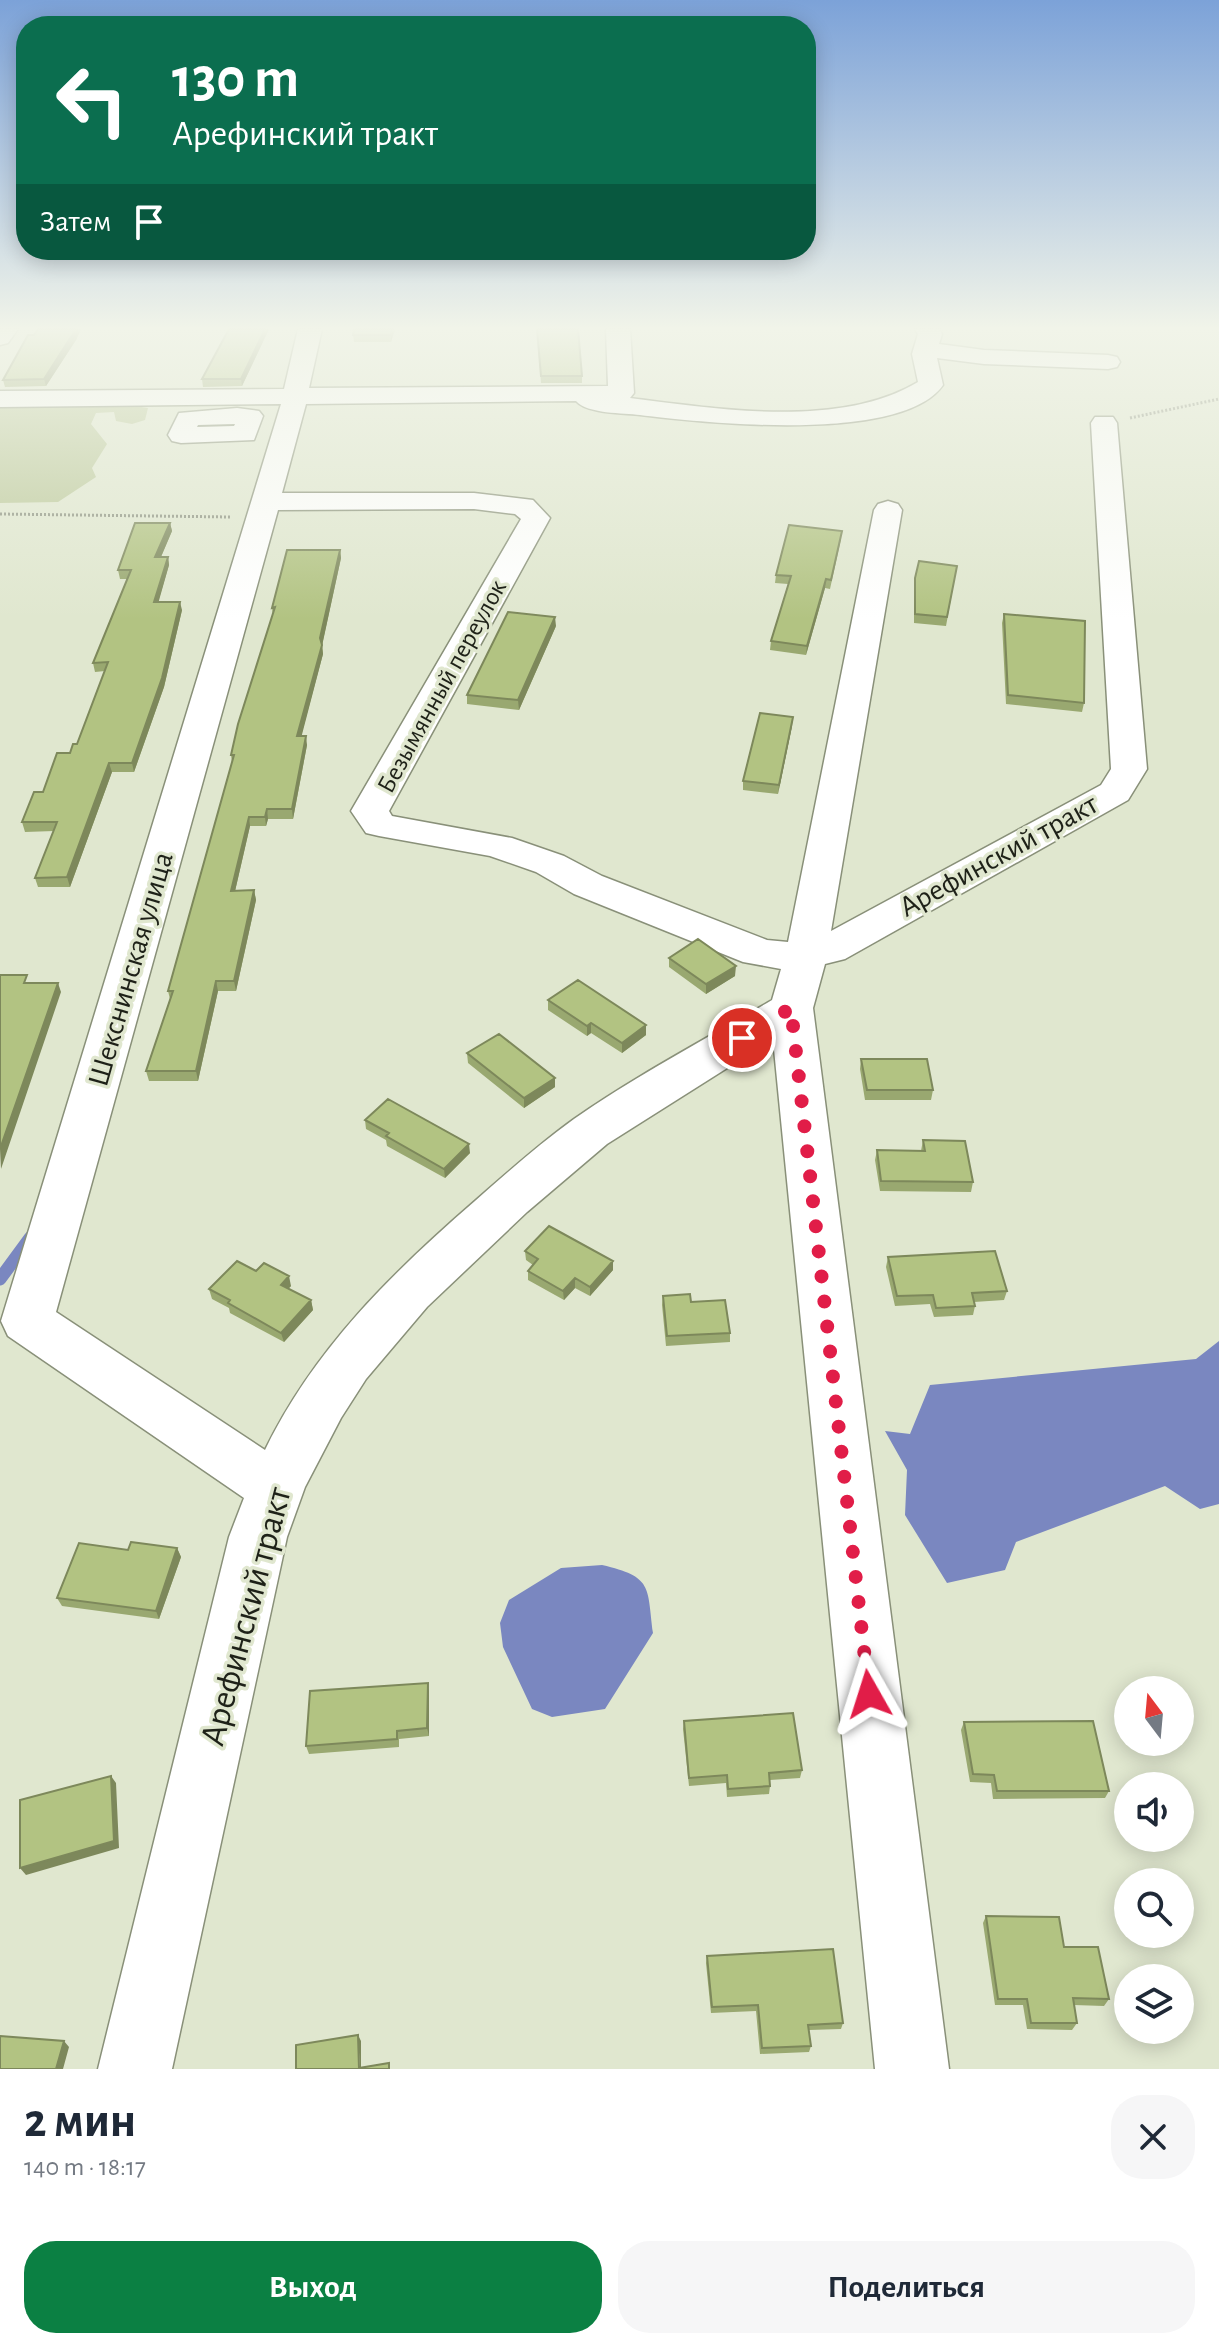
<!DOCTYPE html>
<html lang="ru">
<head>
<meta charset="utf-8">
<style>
  body { margin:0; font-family:"Alegreya Sans",sans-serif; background:#f6f6f7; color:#1f2937; height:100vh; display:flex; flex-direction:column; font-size:30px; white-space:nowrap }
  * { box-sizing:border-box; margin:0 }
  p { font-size:26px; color:#747a83 }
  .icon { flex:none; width:44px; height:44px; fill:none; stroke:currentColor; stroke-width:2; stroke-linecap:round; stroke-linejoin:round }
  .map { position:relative; height:2069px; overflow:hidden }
  .sheet { display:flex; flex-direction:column; background:#fff; flex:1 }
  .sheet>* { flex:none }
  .guide { position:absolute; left:16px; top:16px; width:800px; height:244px; border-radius:32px; box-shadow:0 4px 20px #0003; background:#0b6e4f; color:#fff; overflow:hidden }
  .needle { width:52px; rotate:344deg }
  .controls { position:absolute; left:1114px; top:1676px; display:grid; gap:16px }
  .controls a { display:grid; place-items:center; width:80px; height:80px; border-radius:50%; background:#fff; box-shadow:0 4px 20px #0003; font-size:40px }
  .pin { position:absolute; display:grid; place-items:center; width:68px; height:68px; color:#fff; margin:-34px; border:4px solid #fff; border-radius:50%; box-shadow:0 2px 8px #0007 }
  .me { position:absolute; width:88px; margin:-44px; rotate:354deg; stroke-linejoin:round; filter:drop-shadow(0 0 6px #0008) }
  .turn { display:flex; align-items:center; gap:28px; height:168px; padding:0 24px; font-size:36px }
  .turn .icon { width:104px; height:104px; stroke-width:2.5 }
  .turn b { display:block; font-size:56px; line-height:68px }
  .then { display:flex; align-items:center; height:76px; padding:0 24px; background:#0003; gap:16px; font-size:30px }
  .round { display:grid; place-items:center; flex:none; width:84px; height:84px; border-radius:32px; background:#f6f6f7 }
  .head { display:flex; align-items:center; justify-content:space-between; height:136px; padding:0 24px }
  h1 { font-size:48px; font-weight:600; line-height:60px }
  .button { display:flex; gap:16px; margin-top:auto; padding:16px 24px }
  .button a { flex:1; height:92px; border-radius:32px; background:#0b8043; color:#fff; font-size:32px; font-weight:600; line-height:92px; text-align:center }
  .button a+a { background:#f6f6f7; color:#1f2937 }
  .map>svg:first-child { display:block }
  .green { fill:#bbc899 }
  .water { fill:#7a87c0 }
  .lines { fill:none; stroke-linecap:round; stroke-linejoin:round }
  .stream { stroke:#7a87c0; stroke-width:13 }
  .minor-casing { stroke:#899079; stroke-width:3 }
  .path { stroke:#8a8f7e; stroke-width:3; stroke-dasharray:2 2; stroke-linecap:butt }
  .minor { fill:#fff; fill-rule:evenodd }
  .wall { fill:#99a870 }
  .shaded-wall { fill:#7d885b }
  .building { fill:#b2c382; stroke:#7d885b; stroke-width:2 }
  .route { stroke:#e11d48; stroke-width:14; stroke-dasharray:0 25.2 }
  .labels { text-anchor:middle; stroke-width:7; stroke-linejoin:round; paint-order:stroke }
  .far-street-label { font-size:26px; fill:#1e2118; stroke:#e0e7cf }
  .street-label { font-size:30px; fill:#1e2118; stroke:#e0e7cf }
  .near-street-label { font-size:36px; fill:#1e2118; stroke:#e0e7cf }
</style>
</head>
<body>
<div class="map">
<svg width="1219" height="2069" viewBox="0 0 1219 2069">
  <rect width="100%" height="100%" fill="#e0e7cf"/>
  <path class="green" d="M 121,404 L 148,408 L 145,420 L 132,424 L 116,421 L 114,412 L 96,413 L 91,424 L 107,444 L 92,468 L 96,477 L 58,502 L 0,503 L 0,406 Z"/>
  <path class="water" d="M 1219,1341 L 1219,1504 L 1200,1509 L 1165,1486 L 1016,1542 L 1005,1570 L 947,1583 L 905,1515 L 907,1470 L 885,1431 L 910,1434 L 930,1385 L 1196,1359 Z
    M 602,1565 C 653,1577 647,1586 653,1633 L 605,1709 L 552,1717 L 532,1709 L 503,1647 L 500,1623 L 509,1600 L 561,1568 Z"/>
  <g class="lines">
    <path class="stream" d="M 0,1279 L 30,1238"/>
    <g class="minor-casing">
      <path id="minor" d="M 0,329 L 18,329 L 8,343 L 0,345 Z
        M 298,329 L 322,329 L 309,388 L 608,386 L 606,329 L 630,329 L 634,393 L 630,398 C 717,409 840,429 918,382 L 912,354 L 918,334 L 915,329 L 939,329 L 942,334 L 939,344 L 984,350 L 1108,355 L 1117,357 L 1120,362 L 1117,367 L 1108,369 L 984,364 L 937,358 L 943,385 C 902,444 705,423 640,415 C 624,413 587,414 576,401 L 306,404 L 282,493 L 474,493 L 533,500 L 550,518 L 389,811 L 392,816 L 512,838 L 564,856 L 602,876 L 767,940 L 788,942 L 874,510 L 878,504 L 888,501 L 898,504 L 902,510 L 831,931 L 1101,785 L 1111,769 L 1091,423 L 1095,417 L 1113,417 L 1117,423 L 1147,769 L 1128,800 L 845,959 L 825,964 L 813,1008 L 949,2069 L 875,2069 L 773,1039 L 607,1144 L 527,1212 L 427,1307 L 366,1379 L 341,1418 L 305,1487 L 287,1537 L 172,2069 L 98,2069 L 229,1537 L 244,1498 L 8,1336 L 1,1321 L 281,404 L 0,407 L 0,391 L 284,389 ZM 474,509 L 515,514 L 521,519 L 351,811 L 366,833 L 379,836 L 490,856 L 536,872 L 574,894 L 743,962 L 781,969 L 772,1000 C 706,1039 637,1075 574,1119 C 539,1144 507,1173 475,1201 C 392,1273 314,1349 265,1450 L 56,1312 L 278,510 Z
        M 237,408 L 259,411 L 263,416 L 254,440 L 181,443 L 172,441 L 168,435 L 179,413 ZM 235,424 L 234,426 L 197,427 L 198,425 Z"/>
    </g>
    <path class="path" d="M 1130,418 L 1219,399
      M 0,514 L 231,517"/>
    <use href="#minor" class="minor"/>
  </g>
  <path class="wall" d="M 38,329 L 81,329 L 76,340 L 46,386 L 5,387 L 3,380 Z
    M 229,329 L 269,329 L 242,386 L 203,387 L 202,379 Z
    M 395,329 L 391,342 L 354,342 L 353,335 Z
    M 537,329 L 582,376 L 582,383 L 541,383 Z
    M 170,523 L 172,531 L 161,557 L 168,557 L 169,565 L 158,602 L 182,610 L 164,687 L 134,772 L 112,772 L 70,887 L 38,887 L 35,878 L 54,831 L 25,832 L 22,822 L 70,753 L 77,744 L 105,671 L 95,672 L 93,663 L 127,579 L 120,579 L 118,570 Z
    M 841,539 L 830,589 L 825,588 L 806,655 L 770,650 L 771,641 L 788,584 L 775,583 L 776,575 Z
    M 340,550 L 341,558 L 322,645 L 323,654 L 301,736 L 307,745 L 293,819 L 268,819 L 266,826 L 250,826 L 235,891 L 254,890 L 256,900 L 236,991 L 218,991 L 198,1081 L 149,1081 L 146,1071 L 170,999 L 168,991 L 232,762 L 231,755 L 273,616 L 272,608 Z
    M 957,566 L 946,626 L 914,623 L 914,587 L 915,578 Z
    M 1004,614 L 1084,703 L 1082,712 L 1006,704 L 1002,623 Z
    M 556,626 L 519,710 L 467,704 L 467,695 Z
    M 792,726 L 778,794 L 743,790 L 743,781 Z
    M 669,958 L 735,976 L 706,994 L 669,967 Z
    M 548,1000 L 646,1025 L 646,1035 L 622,1053 L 591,1033 L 587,1036 L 548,1010 Z
    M 467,1053 L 555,1087 L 524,1108 L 468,1063 Z
    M 861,1059 L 933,1090 L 931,1100 L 865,1100 L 860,1069 Z
    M 365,1120 L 470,1153 L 445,1178 L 387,1146 L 386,1140 L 366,1129 Z
    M 923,1140 L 973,1182 L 971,1192 L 880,1191 L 875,1160 L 877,1150 L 921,1151 Z
    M 525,1251 L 613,1261 L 613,1270 L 590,1296 L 575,1288 L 564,1300 L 528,1280 L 528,1271 L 533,1265 L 526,1260 Z
    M 888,1257 L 1007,1291 L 1004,1300 L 974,1302 L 975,1306 L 973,1315 L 934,1317 L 930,1304 L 895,1306 L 886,1267 Z
    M 256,1271 L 291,1286 L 288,1289 L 311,1300 L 313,1310 L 284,1342 L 230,1313 L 229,1308 L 212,1299 L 209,1289 Z
    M 663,1296 L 691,1302 L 730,1333 L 730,1342 L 666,1346 L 662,1305 Z
    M 177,1548 L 181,1557 L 159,1619 L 62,1606 L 57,1598 L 128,1550 Z
    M 429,1691 L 429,1736 L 399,1739 L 399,1747 L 309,1754 L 306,1746 Z
    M 684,1721 L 802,1770 L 800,1778 L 770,1780 L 770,1786 L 769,1794 L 727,1797 L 726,1783 L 689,1786 L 683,1729 Z
    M 964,1722 L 1109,1791 L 1105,1798 L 993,1799 L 991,1783 L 970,1782 L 961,1730 Z
    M 986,1916 L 1109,1999 L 1104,2006 L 1074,2005 L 1077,2023 L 1072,2030 L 1027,2029 L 1023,2005 L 995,2005 L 983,1923 Z
    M 707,1956 L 843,2023 L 841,2029 L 809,2030 L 811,2046 L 809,2052 L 760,2054 L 756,2011 L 711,2013 L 706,1963 Z"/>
  <path class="shaded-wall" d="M 76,329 L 81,329 L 76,340 L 46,386 L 44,379 Z
    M 265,329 L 269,329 L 242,386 L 241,379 Z
    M 392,329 L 395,329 L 391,342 L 391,335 Z
    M 170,523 L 172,531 L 157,566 L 155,557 Z
    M 340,550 L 341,558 L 322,646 L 322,645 L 323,654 L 299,746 L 297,736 Z
    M 168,557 L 169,565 L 156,611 L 154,602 Z
    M 826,579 L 825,588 L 806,655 L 807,646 Z
    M 180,602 L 182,610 L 164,687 L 134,772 L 132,763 Z
    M 555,617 L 556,626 L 519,710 L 518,700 Z
    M 793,717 L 792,726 L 778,794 L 779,785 Z
    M 306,736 L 307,745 L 293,819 L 292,809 Z
    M 109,763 L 112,772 L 70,887 L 67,877 Z
    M 267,809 L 268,819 L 266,826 L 265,817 Z
    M 249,817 L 250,826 L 233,900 L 231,891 Z
    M 254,890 L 256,900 L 236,991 L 234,981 Z
    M 736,966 L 735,976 L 706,994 L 706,984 Z
    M 216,981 L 218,991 L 198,1081 L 196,1071 Z
    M 58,983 L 61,992 L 1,1169 L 0,1149 Z
    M 591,1023 L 591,1033 L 587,1036 L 587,1026 Z
    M 646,1025 L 646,1035 L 622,1053 L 622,1043 Z
    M 555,1078 L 555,1087 L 524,1108 L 524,1098 Z
    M 469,1144 L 470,1153 L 445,1178 L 444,1169 Z
    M 613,1261 L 613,1270 L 590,1296 L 590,1287 Z
    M 289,1276 L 291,1286 L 283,1294 L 281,1285 Z
    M 575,1278 L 575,1288 L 564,1300 L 563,1291 Z
    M 311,1300 L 313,1310 L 284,1342 L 281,1333 Z
    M 177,1548 L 181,1557 L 159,1619 L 156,1611 Z
    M 428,1683 L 429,1691 L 429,1736 L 427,1728 Z
    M 111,1776 L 116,1783 L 119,1848 L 26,1875 L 20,1868 Z
    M 358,2035 L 361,2041 L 361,2069 L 360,2069 Z
    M 64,2041 L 69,2047 L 63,2069 L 56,2069 Z"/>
  <path class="building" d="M 38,329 L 76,329 L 44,379 L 3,380 L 28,335 L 34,335 Z
    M 229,329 L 265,329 L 241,379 L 202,379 Z
    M 354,329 L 392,329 L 391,335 L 353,335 Z
    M 537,329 L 578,329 L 582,376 L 541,376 Z
    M 135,523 L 170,523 L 155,557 L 168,557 L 154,602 L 180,602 L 162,678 L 132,763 L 109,763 L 67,877 L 35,878 L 57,822 L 22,822 L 34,792 L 43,792 L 57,753 L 70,753 L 73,744 L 77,744 L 108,662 L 93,663 L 131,570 L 118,570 Z
    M 789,525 L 842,531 L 831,580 L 826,579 L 807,646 L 771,641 L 791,576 L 776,575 Z
    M 287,550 L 340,550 L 320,638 L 322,645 L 297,736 L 306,736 L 292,809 L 267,809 L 265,817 L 249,817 L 231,891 L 254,890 L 234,981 L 216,981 L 196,1071 L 146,1071 L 173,991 L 168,991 L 234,755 L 231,755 L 238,724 L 275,607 L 272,608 Z
    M 919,561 L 957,566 L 947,617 L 915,614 L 915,578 Z
    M 508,612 L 555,617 L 518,700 L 467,695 Z
    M 1004,614 L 1085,621 L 1084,703 L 1008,695 Z
    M 760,713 L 793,717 L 779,785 L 743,781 Z
    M 698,939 L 736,966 L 706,984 L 669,958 Z
    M 0,975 L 27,975 L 24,983 L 58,983 L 0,1149 Z
    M 578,980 L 646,1025 L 622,1043 L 591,1023 L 587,1026 L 548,1000 Z
    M 499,1034 L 555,1078 L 524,1098 L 467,1053 Z
    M 861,1059 L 927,1059 L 933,1090 L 867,1090 Z
    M 388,1099 L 469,1144 L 444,1169 L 386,1136 L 389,1133 L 365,1120 Z
    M 923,1140 L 965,1141 L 973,1182 L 881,1181 L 877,1150 L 925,1151 Z
    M 549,1226 L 613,1261 L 590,1287 L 575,1278 L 563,1291 L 528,1271 L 538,1259 L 525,1251 Z
    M 995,1251 L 1007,1291 L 972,1293 L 975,1306 L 936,1308 L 933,1295 L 897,1296 L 888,1257 Z
    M 237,1261 L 256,1271 L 264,1263 L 289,1276 L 281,1285 L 311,1300 L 281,1333 L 228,1303 L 230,1300 L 209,1289 Z
    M 690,1294 L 691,1302 L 725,1300 L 730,1333 L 667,1336 L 663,1296 Z
    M 131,1542 L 177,1548 L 156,1611 L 57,1598 L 79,1543 L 128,1550 Z
    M 428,1683 L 427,1728 L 397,1731 L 397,1739 L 306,1746 L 310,1691 Z
    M 793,1713 L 802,1770 L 769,1773 L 770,1786 L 728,1789 L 727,1775 L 689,1778 L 684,1721 Z
    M 1093,1721 L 1109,1791 L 997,1791 L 994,1775 L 973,1774 L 964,1722 Z
    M 111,1776 L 114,1841 L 20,1868 L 20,1800 Z
    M 986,1916 L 1059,1917 L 1064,1947 L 1098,1947 L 1109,1999 L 1073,1998 L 1077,2023 L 1031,2023 L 1027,1999 L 998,1999 Z
    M 833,1949 L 843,2023 L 808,2025 L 811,2046 L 762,2048 L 758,2005 L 712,2007 L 707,1956 Z
    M 358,2035 L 359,2068 L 389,2063 L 389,2069 L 296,2069 L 296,2045 Z
    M 0,2036 L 64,2041 L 56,2069 L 0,2069 Z"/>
  <linearGradient id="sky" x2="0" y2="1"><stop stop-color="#7ca2d8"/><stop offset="0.53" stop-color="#f1f4e9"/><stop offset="1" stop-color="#f1f4e9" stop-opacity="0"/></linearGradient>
  <rect width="1219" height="619" fill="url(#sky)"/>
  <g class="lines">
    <path class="route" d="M 742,1038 L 791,1008 L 869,1694"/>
  </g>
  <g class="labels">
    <g class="far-street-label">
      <text transform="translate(441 686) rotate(-61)" y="9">Безымянный переулок</text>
    </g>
    <g class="street-label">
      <text transform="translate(998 855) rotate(-29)" y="10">Арефинский тракт</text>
      <text transform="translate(130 969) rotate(-74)" y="10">Шекснинская улица</text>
    </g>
    <g class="near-street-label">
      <text transform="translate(244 1616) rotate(-75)" y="13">Арефинский тракт</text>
    </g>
  </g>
</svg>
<div class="controls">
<a><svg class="needle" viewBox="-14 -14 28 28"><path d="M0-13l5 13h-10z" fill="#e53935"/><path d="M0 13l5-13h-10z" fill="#747a83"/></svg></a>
<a><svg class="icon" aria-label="sound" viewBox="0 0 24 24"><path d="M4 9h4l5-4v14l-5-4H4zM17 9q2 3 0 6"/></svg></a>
<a><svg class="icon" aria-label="search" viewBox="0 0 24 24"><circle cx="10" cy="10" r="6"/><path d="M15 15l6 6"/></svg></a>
<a><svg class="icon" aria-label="layers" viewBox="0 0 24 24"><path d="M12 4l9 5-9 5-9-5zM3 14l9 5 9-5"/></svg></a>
</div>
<div class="pin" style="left:742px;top:1038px;background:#d93025"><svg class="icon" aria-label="arrive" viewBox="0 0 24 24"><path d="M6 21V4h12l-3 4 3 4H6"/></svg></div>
<svg class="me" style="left:869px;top:1694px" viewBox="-20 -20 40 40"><path d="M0-17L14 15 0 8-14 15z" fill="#e11d48" stroke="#fff" stroke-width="4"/></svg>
<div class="guide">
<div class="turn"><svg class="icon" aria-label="left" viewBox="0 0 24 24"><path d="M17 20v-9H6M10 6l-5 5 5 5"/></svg><div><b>130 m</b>Арефинский тракт</div></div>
<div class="then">Затем<svg class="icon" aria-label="arrive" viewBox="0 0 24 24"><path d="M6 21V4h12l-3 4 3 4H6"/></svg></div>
</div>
</div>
<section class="sheet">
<div class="head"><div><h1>2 мин</h1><p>140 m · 18:17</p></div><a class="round"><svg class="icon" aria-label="close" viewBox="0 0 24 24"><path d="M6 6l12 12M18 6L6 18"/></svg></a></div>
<div class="button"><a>Выход</a><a>Поделиться</a></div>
</section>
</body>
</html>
